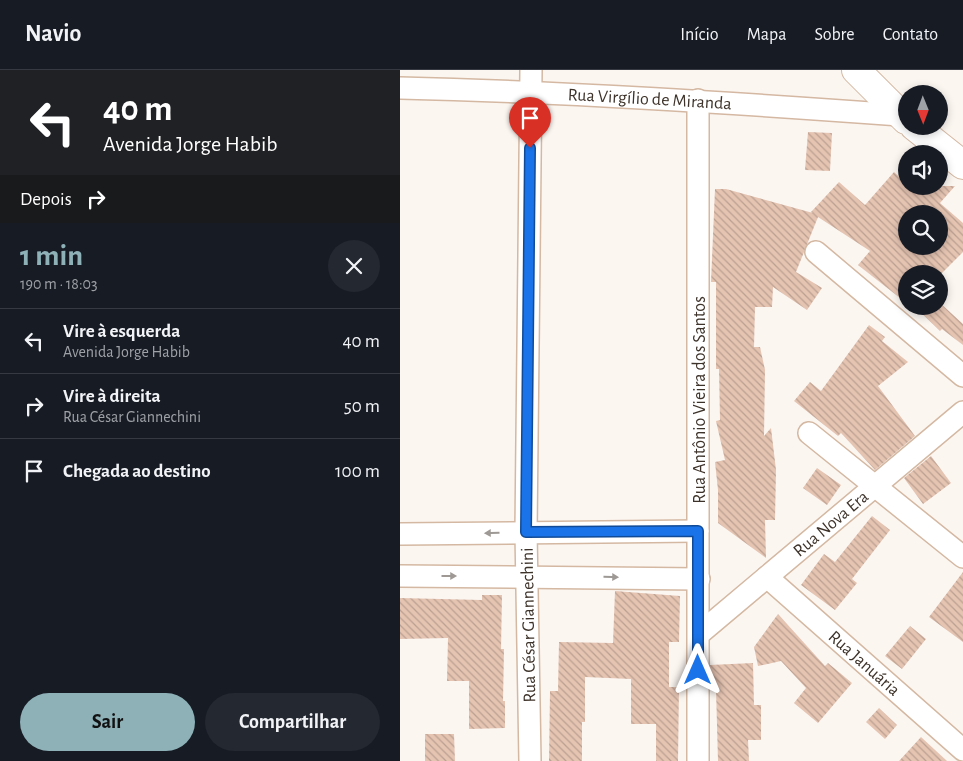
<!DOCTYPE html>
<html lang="pt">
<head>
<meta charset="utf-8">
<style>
  body { margin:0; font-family:"Alegreya Sans",sans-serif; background:#242831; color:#f1f3f6; height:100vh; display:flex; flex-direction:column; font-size:19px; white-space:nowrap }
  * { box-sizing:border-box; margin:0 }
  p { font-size:16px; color:#9ea1a6 }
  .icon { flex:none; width:28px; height:28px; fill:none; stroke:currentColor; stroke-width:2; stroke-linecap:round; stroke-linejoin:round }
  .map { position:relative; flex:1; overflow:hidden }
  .details { display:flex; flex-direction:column; background:#171b24; width:400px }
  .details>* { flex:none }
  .banner { background:#202124; color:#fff; overflow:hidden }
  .needle { width:32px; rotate:179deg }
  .fabs { position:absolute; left:498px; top:15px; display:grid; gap:10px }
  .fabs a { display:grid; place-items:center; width:50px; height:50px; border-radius:50%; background:#171b24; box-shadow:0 2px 8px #0003; font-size:25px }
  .pin { position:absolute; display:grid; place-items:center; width:42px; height:42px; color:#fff; margin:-51px -21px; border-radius:50% 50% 50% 0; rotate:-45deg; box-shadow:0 0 5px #0007 }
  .pin .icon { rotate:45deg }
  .me { position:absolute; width:55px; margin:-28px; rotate:0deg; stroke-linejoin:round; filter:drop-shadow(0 0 4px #0008) }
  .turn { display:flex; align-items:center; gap:18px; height:105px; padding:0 20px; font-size:22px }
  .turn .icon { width:65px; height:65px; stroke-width:2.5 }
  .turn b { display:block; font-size:35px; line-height:42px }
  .then { display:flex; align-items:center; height:48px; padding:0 20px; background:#0003; gap:10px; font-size:19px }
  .round { display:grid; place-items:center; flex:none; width:52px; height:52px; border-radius:26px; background:#242831 }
  .headline { display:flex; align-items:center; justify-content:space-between; height:85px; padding:0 20px }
  h1 { font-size:30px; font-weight:600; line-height:38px; color:#8eb1b8 }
  .button { display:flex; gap:10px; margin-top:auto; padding:10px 20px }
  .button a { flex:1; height:58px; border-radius:30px; background:#8eb1b8; color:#111; font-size:20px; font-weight:600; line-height:58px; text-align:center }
  .button a+a { background:#242831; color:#f1f3f6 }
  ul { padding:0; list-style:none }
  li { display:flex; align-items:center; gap:15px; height:65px; padding:0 20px; border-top:1px solid #363941 }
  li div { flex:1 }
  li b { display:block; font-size:19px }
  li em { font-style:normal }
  header { display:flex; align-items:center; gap:30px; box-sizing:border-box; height:70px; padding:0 25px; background:#171b24; border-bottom:1px solid #363941 }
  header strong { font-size:24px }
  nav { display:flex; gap:28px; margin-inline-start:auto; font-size:18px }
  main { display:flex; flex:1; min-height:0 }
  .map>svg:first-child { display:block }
  .building { fill:url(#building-back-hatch); fill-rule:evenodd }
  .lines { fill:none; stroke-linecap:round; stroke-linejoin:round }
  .minor-casing { stroke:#d4b8a2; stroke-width:24 }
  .tertiary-casing { stroke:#d4b8a2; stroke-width:30 }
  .minor { stroke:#fff; stroke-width:21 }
  .tertiary { stroke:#fff; stroke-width:28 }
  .oneway { fill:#9e9994 }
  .route-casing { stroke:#114b97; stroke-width:12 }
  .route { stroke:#1a73e8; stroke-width:9 }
  .labels { text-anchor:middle; stroke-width:5; stroke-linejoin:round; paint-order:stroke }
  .street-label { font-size:18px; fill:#3e332a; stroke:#fff }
</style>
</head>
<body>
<header>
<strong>Navio</strong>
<nav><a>Início</a><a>Mapa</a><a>Sobre</a><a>Contato</a></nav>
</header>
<main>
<section class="details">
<div class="banner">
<div class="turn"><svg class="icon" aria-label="left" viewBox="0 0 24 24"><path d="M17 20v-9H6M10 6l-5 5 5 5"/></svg><div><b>40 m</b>Avenida Jorge Habib</div></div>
<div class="then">Depois<svg class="icon" aria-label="right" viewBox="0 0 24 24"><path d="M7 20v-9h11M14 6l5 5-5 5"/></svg></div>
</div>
<div class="headline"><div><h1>1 min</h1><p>190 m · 18:03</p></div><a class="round"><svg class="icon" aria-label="close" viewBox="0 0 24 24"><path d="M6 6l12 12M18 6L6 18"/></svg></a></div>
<ul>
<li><svg class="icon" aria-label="left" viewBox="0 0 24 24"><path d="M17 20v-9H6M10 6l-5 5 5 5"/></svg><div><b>Vire à esquerda</b><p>Avenida Jorge Habib</p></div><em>40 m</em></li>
<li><svg class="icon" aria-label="right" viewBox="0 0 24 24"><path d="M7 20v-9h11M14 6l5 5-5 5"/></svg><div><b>Vire à direita</b><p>Rua César Giannechini</p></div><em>50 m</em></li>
<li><svg class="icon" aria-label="arrive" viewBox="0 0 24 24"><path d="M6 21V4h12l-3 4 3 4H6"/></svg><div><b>Chegada ao destino</b></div><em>100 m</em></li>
</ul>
<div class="button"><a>Sair</a><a>Compartilhar</a></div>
</section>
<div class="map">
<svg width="563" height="691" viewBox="0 0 563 691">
  <defs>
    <pattern id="building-back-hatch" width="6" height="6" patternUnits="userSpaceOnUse" patternTransform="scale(1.25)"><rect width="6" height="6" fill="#e5c4b2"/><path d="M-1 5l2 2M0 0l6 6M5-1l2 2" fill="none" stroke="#bba091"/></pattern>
  </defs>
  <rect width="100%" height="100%" fill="#fcf6f1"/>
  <path class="building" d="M 408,62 L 432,63 L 430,101 L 405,100 Z
    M 494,102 L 506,113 L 506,116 L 555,116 L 540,133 L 563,153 L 563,182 L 539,206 L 539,204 L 506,204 L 506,229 L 502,225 L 500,228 L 458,195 L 470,181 L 418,147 L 396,202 L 422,218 L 407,240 L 373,217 L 372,237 L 355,237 L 354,277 L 360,277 L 365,300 L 364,366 L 371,358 L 376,400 L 375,450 L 365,450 L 366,488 L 318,453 L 318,420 L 315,392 L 325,390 L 316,351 L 320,350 L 319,299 L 316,299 L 316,212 L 311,212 L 315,119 L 326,119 L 413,143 L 411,142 L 439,112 L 465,135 ZM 506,144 L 539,144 L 539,176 L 506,176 Z
    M 539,232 L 563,254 L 563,275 L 542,259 L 540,261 L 514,236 L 539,236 Z
    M 469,255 L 485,267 L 482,271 L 508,292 L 478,316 L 515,366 L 475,400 L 441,363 L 438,366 L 394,331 L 410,312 L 421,321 Z
    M 531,386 L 551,413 L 523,434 L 504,408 Z
    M 417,398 L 441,415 L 427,435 L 403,418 Z
    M 472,446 L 490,460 L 452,509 L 457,513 L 435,540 L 401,515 L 424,484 L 435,492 Z
    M 563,502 L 563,572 L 529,547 Z
    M 215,521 L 280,526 L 279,572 L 269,572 L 269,617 L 279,617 L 278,691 L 256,691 L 256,654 L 231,654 L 231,609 L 185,607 L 185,652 L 182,652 L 182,691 L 149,691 L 150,621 L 158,621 L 159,572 L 213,573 Z
    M 82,525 L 102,525 L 101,579 L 104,579 L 103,631 L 105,631 L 105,658 L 69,659 L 69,611 L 47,611 L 48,568 L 0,569 L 0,528 L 82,530 Z
    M 378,544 L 425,596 L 428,593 L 452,613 L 418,653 L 394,633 L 406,618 L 381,591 L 358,596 L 354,577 Z
    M 510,556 L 526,569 L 502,599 L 485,586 Z
    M 353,593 L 354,635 L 361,635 L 361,670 L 348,670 L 349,691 L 318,691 L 316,619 L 310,619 L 310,595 Z
    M 479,638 L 497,655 L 485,669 L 466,652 Z
    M 25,664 L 54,664 L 55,691 L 25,691 Z
    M 521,667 L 547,691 L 499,691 Z"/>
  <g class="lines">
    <g class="minor-casing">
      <g id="minor">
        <path id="s1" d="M 0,18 C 167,22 333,33 500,45"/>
        <path d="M 416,182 L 563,306"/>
        <path d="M 409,363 L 563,487"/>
        <path d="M 0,464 L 298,461"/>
        <path d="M 0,506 L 299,509"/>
        <path id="s2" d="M 367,507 L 563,680"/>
        <path id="s3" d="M 299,564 L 563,342"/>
        <path d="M 130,691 L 126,462 L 131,0"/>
        <path d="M 298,691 L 298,30"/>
      </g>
    </g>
    <g class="tertiary-casing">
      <path id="tertiary" d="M 456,0 L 506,50
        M 514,56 L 563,95"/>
    </g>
    <use href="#minor" class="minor"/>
    <use href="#tertiary" class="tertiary"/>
  </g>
  <defs><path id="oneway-solid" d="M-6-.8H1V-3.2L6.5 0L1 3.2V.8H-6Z" transform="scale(1.25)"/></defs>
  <g class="oneway">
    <use href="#oneway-solid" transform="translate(92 463) rotate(179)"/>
    <use href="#oneway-solid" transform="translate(49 506)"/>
    <use href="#oneway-solid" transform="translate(211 507) rotate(1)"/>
  </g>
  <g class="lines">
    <g class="route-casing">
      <path id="route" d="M 130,78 L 126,462 L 298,461 L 298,600"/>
    </g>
    <use href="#route" class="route"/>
  </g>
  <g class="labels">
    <g class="street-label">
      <text dy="6" stroke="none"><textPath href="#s1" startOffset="250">Rua Virgílio de Miranda</textPath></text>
      <text transform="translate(299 330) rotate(-90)" y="6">Rua Antônio Vieira dos Santos</text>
      <text dy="6" stroke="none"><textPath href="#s3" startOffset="172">Rua Nova Era</textPath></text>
      <text transform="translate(128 555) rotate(-91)" y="6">Rua César Giannechini</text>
      <text dy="6" stroke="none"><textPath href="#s2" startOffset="130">Rua Januária</textPath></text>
    </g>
  </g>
</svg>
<div class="fabs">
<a><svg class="needle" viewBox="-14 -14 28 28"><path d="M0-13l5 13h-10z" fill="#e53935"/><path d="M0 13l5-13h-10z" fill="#9ea1a6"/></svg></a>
<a><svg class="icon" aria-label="sound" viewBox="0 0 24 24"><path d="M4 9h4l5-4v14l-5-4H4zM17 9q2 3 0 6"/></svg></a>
<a><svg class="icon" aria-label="search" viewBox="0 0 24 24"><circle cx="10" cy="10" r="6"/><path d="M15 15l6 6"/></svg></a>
<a><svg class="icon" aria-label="layers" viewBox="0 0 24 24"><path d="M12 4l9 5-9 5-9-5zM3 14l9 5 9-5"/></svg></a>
</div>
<div class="pin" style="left:130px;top:78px;background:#d93025"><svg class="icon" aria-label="arrive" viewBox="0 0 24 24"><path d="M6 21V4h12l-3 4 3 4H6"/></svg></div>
<svg class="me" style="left:298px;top:600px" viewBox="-20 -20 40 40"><path d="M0-17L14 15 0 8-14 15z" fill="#1a73e8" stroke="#fff" stroke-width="4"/></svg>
</div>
</main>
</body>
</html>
